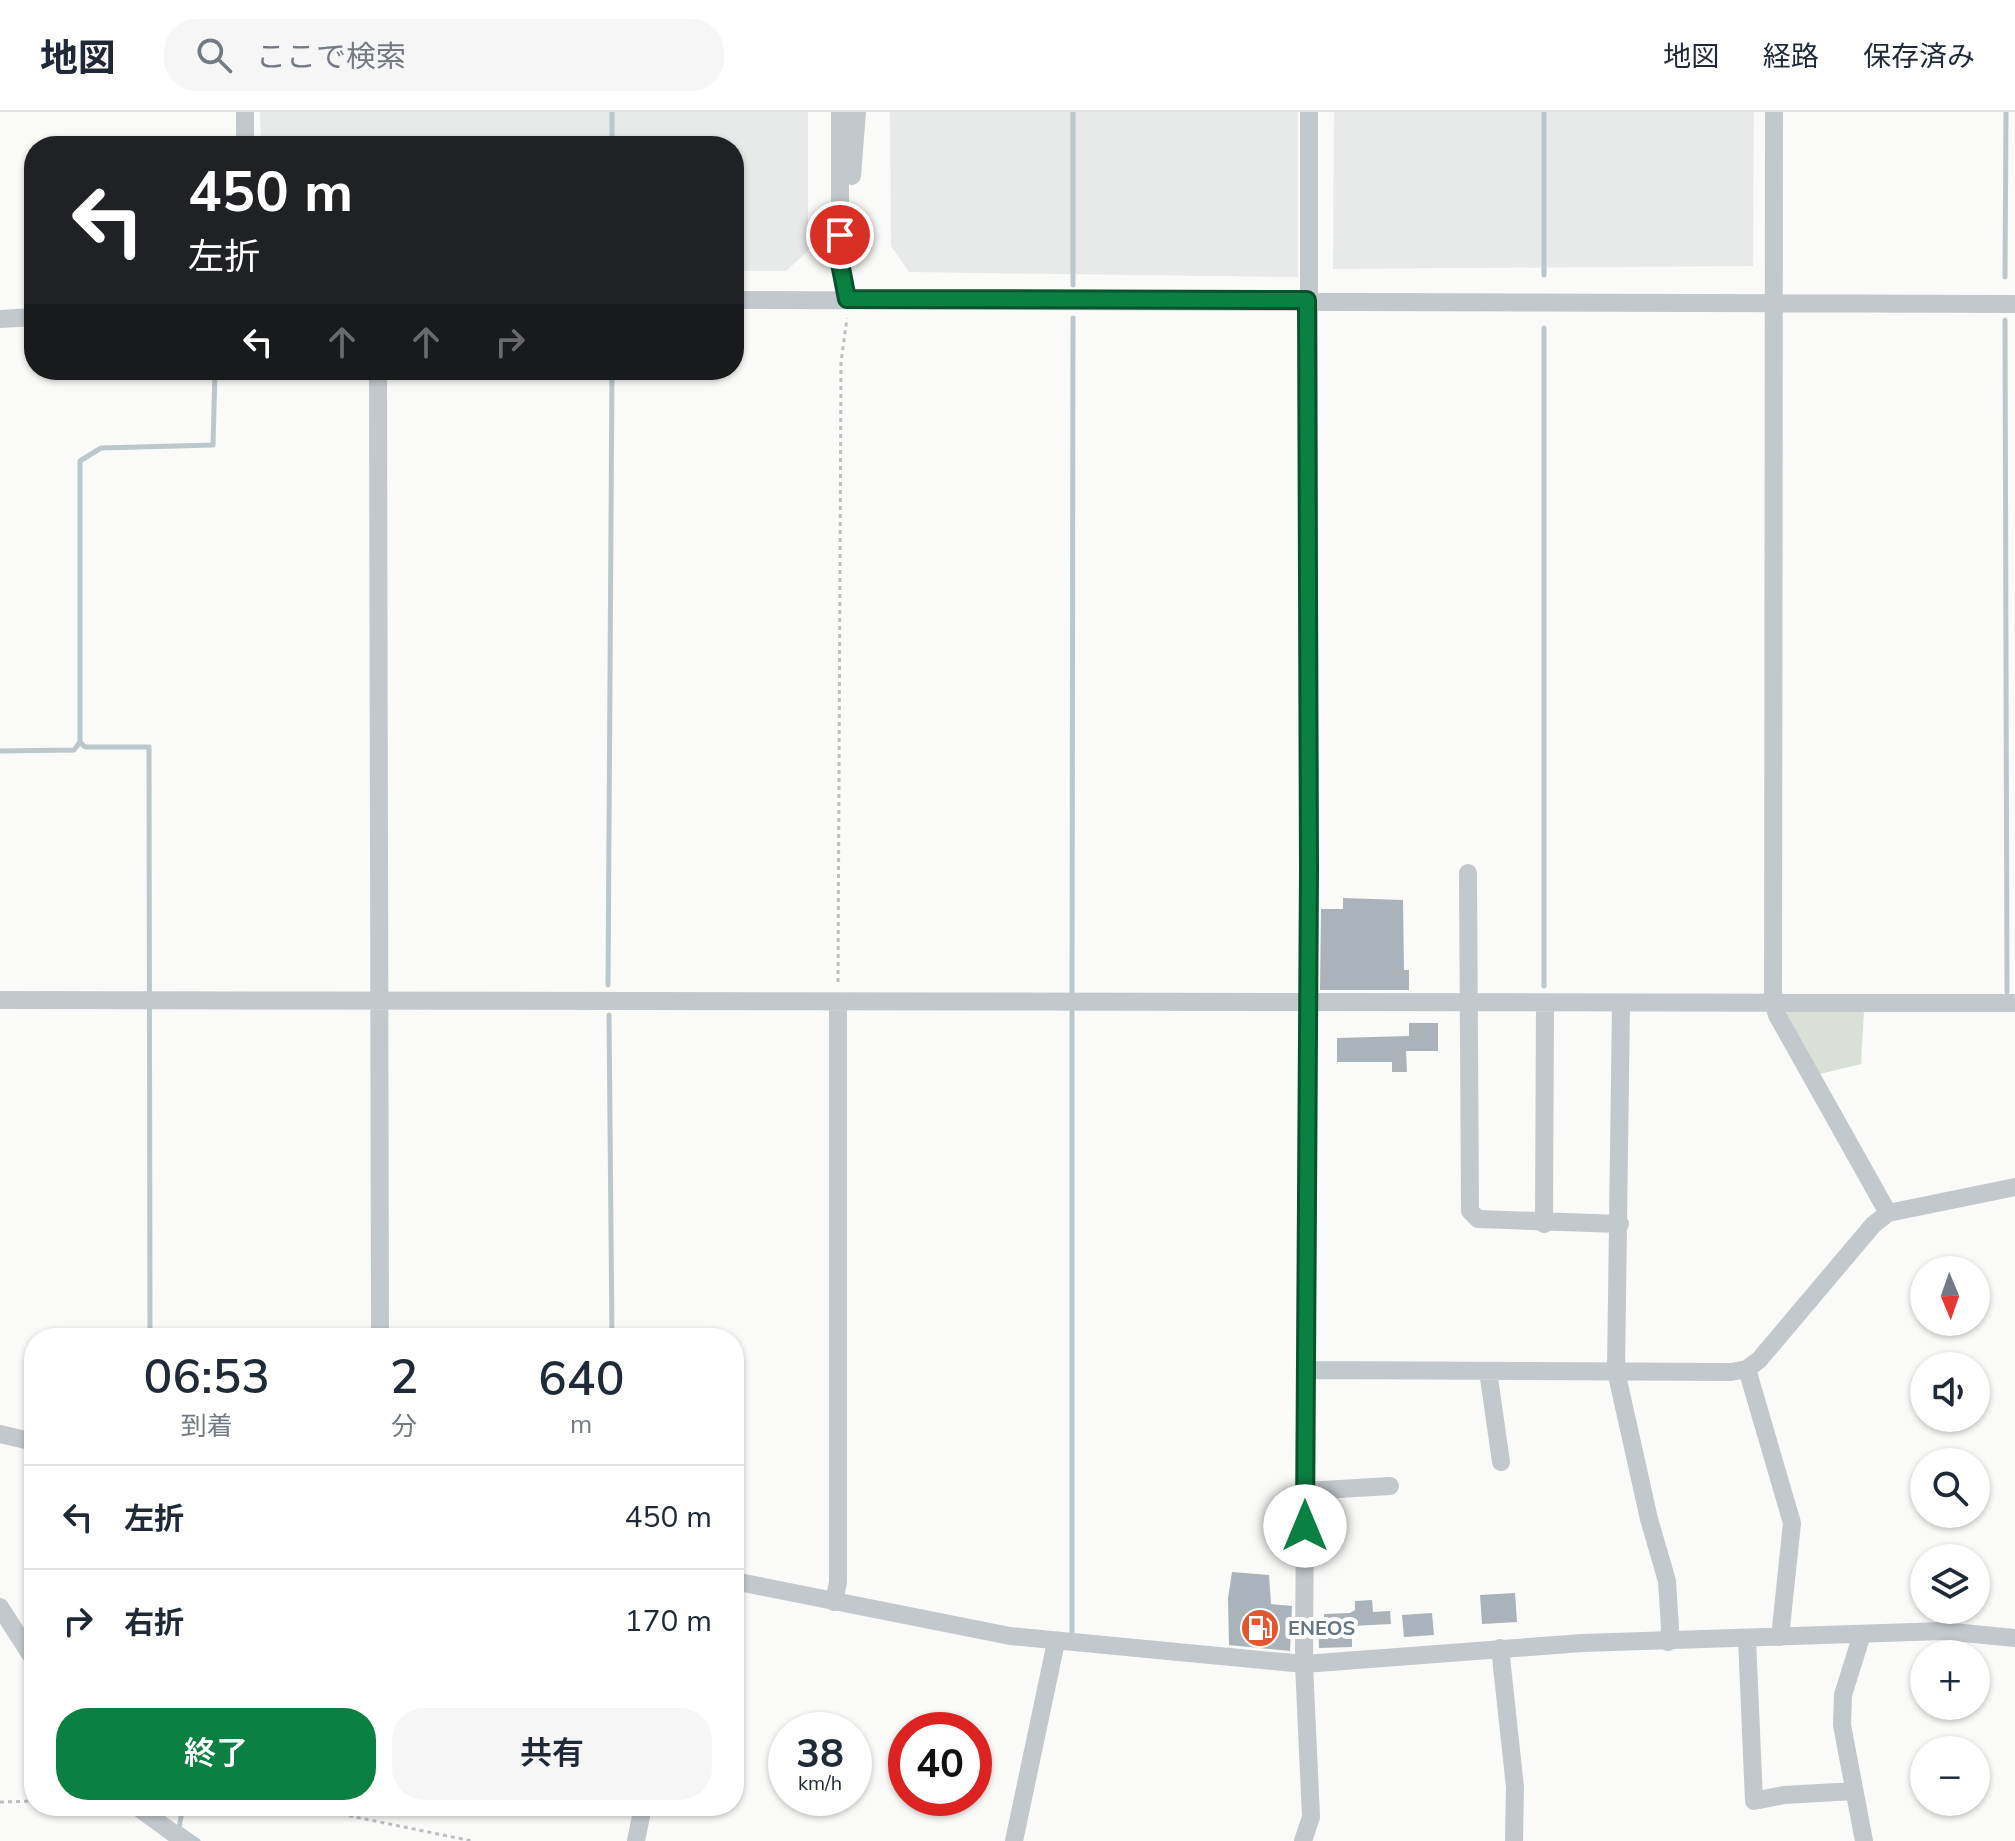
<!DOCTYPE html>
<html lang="ja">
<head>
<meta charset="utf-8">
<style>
  body { margin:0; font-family:"Nunito Sans","Noto Sans JP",sans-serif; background:#f6f6f7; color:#1f2937; height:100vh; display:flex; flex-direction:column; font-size:30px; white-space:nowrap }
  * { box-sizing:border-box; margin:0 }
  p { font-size:26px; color:#747a83 }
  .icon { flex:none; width:44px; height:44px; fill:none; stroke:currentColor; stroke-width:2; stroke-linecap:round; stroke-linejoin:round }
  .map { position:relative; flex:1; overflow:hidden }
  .side { position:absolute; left:24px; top:1216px; width:720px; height:488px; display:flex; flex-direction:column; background:#fff; border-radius:32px; box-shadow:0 2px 6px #0004 }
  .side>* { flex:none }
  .top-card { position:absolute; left:24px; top:24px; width:720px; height:244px; border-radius:32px; box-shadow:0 2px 6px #0004; background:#202124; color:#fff; overflow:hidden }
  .needle { width:52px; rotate:178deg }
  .controls { position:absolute; left:1910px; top:1144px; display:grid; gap:16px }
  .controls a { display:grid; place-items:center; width:80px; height:80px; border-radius:50%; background:#fff; box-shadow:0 2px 6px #0004; font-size:40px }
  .speed { position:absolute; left:768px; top:1600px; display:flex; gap:16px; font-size:40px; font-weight:700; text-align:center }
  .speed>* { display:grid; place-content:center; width:104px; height:104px; border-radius:50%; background:#fff; box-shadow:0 2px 6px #0004; line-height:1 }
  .speed small { font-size:20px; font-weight:400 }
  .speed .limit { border:12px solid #d22; background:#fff; color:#111 }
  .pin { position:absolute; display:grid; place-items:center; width:68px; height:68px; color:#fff; margin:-34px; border:4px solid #fff; border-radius:50%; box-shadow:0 2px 8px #0007 }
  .me { position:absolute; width:88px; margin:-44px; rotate:0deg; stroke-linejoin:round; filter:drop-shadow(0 0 6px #0008) }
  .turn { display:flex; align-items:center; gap:28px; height:168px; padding:0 32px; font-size:36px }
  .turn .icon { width:104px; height:104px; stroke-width:2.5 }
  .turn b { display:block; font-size:56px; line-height:68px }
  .lanes { display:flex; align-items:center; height:76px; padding:0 32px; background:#0003; justify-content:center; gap:40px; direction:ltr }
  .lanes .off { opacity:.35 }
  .eta { display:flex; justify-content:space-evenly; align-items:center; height:136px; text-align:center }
  .eta b { font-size:48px; font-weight:600; line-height:56px }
  .cta { display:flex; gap:16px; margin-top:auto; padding:16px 32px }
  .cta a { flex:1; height:92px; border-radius:32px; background:#0b8043; color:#fff; font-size:32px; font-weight:600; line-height:92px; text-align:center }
  .cta a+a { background:#f6f6f7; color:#1f2937 }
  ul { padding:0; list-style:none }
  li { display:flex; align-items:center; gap:24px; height:104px; padding:0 32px; border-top:2px solid #e0e1e3 }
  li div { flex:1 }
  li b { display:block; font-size:30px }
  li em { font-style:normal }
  header { display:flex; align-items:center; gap:48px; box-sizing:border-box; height:112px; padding:0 40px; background:#fff; border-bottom:2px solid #e0e1e3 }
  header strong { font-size:38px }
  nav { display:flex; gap:44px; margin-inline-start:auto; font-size:28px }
  .search { width:560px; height:72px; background:#f6f6f7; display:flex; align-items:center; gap:20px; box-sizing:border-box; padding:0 28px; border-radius:32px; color:#747a83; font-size:30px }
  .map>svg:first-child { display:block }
  .built { fill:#e8e9e9 }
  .green { fill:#dadfd7 }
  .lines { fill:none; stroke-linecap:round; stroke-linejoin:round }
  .stream { stroke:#bbc7cb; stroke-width:5 }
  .building { fill:#aab3b9 }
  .path { stroke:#bbbfc2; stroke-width:3; stroke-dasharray:4 4; stroke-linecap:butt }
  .minor { stroke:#c3c8cc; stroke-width:18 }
  .route-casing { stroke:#07532c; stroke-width:20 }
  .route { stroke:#0b8043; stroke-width:14 }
  .labels { text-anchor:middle; stroke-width:8; stroke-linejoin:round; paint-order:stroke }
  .poi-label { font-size:20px; font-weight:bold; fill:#657683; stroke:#fff; text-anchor:start }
</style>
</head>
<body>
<header>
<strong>地図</strong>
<div class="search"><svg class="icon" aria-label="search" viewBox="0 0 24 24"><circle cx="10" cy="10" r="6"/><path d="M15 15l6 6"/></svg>ここで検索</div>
<nav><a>地図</a><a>経路</a><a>保存済み</a></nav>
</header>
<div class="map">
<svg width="2015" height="1729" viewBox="0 0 2015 1729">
  <rect width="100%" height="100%" fill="#fafaf8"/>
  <path class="built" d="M 260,0 L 808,0 L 808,139 L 786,159 L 734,159 L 734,34 L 261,34 Z
    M 890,0 L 1298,0 L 1298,165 L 909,160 L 891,134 Z
    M 1334,0 L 1754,0 L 1753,154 L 1333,157 Z"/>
  <path class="green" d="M 1786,898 L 1864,899 L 1861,952 L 1816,963 L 1782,905 Z"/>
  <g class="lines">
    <path class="stream" d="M 612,0 L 612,34
      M 1544,163 L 1544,0
      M 2005,165 L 2006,0
      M 1073,173 L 1073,0
      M 2005,208 L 2007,880
      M 1544,216 L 1544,874
      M 0,639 L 74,638 L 80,630
      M 608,873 L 612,258
      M 1072,884 L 1073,206
      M 609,903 L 612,1226
      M 150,1226 L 149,635 L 85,635 L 80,630 L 80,349 L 101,336 L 213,333 L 215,258
      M 1072,1521 L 1072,894
      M 183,1694 L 179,1716 L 198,1729"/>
  </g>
  <path class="building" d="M 1343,786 L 1403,788 L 1404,858 L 1409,858 L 1409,878 L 1320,878 L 1321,797 L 1343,797 Z
    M 1409,911 L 1438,911 L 1438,939 L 1406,939 L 1407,960 L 1392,960 L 1392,950 L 1337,950 L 1337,926 L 1409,924 Z
    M 1232,1460 L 1269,1463 L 1271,1492 L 1292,1494 L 1290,1539 L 1229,1533 L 1228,1486 Z
    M 1515,1481 L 1517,1510 L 1482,1512 L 1480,1483 Z
    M 1372,1488 L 1373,1500 L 1390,1499 L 1391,1512 L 1352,1514 L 1352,1535 L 1319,1536 L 1318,1508 L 1324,1508 L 1324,1502 L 1350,1501 L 1355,1498 L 1355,1489 Z
    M 1432,1501 L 1434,1523 L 1404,1525 L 1402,1503 Z"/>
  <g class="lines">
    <path class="path" d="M 838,870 L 841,250 L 847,206
      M 0,1690 L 34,1689
      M 302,1694 L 472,1729"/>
    <path class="minor" d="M 245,0 L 245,34
      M 840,0 L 840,151 L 847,187
      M 1774,0 L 1773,889 L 1777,903 L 1888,1101
      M 852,64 L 857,0
      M 734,188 L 2015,192
      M 0,207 L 34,205
      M 378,258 L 380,1226
      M 1468,761 L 1470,1099 L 1478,1107 L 1620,1112
      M 0,888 L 2015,891
      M 1621,892 L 1616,1259 L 1649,1407 L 1667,1469 L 1670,1516 L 1668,1530
      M 1544,1112 L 1545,892
      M 1747,1257 L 1792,1411 L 1780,1525
      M 1307,1258 L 1731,1260 L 1747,1257 L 1759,1248 L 1873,1113 L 1888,1101 L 2015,1075
      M 1488,1259 L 1501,1350
      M 0,1322 L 34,1330
      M 1306,1379 L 1390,1374
      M 734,1469 L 1010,1524 L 1304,1552 L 1582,1531 L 1943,1519 L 2015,1526
      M 834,1490 L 838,1470 L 838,890
      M 0,1495 L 34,1548
      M 1862,1522 L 1843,1583 L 1842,1613 L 1864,1729
      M 1747,1527 L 1754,1689 L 1784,1683 L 1854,1679
      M 1500,1536 L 1515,1675 L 1514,1729
      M 136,1694 L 184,1729
      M 636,1729 L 643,1694
      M 1014,1729 L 1056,1530
      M 1303,1729 L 1311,1705 L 1304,1552 L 1309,758 L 1309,0"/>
  </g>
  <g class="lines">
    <g class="route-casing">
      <path id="route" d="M 840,123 L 840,151 L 847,187 L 1307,188 L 1309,758 L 1305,1414"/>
    </g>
    <use href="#route" class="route"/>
  </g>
  <defs>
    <g id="fuel-disc" transform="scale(2)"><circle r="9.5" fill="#e4572e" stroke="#fff"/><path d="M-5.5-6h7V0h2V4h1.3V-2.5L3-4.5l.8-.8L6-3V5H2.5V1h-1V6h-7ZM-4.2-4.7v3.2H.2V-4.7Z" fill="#fff"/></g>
  </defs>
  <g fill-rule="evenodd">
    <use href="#fuel-disc" x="1260" y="1516"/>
  </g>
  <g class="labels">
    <g class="poi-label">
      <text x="1288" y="1523">ENEOS</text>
    </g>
  </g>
</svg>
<div class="controls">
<a><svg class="needle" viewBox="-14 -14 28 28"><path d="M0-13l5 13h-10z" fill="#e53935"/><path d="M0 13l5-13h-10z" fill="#747a83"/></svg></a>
<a><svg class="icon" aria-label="sound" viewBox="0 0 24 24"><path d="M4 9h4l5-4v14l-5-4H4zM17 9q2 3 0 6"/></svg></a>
<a><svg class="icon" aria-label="search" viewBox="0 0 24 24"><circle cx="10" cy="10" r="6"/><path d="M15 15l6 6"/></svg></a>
<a><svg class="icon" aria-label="layers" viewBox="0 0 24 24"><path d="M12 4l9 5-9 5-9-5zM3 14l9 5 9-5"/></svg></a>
<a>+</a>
<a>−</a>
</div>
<div class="speed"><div>38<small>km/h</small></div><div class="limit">40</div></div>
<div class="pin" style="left:840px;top:123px;background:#d93025"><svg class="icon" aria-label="arrive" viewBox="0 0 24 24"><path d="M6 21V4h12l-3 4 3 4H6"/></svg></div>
<svg class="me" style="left:1305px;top:1414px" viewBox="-20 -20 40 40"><circle r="19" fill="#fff"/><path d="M0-13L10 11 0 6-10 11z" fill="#0b8043"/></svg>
<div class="top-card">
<div class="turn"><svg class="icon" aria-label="left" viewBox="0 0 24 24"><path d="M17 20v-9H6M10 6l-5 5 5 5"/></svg><div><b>450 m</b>左折</div></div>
<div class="lanes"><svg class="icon" aria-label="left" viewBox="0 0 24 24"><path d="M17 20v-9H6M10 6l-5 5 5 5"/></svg><svg class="icon off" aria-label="ahead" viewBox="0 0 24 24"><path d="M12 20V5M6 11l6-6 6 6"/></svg><svg class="icon off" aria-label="ahead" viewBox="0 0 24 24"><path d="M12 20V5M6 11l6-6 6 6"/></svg><svg class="icon off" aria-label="right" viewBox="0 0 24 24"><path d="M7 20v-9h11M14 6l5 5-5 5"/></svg></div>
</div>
<section class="side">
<div class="eta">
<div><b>06:53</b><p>到着</p></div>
<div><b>2</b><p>分</p></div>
<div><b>640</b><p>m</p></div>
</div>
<ul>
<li><svg class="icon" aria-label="left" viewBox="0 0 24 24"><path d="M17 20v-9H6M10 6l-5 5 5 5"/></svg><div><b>左折</b></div><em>450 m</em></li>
<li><svg class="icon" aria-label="right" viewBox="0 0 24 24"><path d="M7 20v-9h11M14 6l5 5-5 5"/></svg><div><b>右折</b></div><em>170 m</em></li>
</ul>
<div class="cta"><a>終了</a><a>共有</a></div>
</section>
</div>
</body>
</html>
